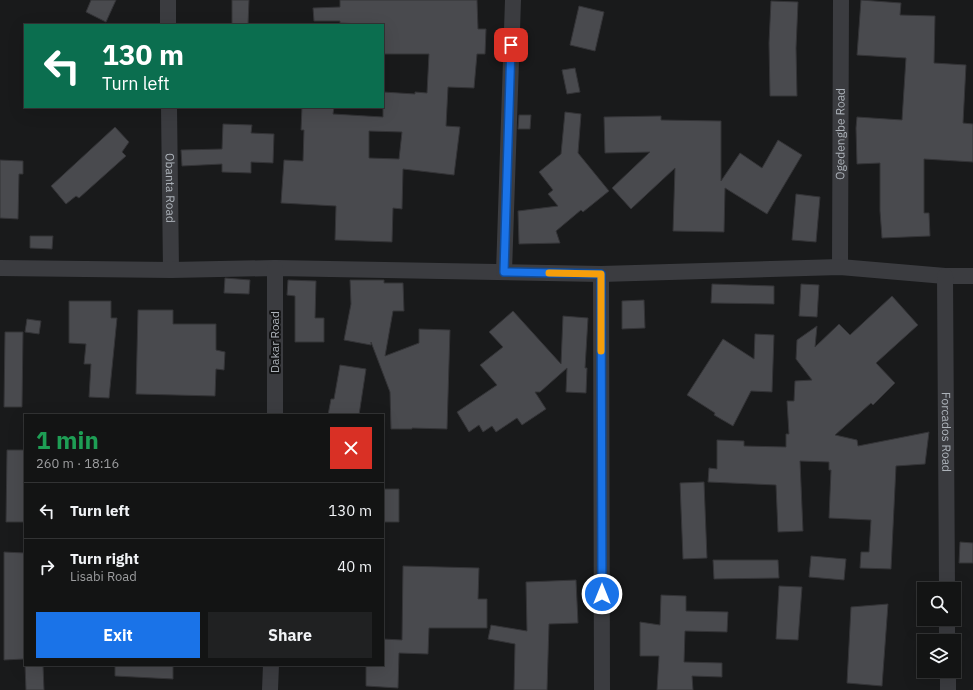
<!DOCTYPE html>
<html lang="en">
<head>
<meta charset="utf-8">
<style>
  body { margin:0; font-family:"IBM Plex Sans",sans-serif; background:#202122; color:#f1f3f6; height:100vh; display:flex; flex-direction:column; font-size:15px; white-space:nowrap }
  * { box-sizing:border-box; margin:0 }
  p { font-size:13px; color:#9d9ea0 }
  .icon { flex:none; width:22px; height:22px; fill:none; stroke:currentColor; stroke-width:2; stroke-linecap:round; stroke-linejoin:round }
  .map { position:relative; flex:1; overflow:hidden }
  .sheet { position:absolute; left:24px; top:414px; width:360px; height:252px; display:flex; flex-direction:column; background:#131414; border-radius:0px; box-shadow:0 4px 16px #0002,0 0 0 1px #323334 }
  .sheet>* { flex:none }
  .guide { position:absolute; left:24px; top:24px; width:360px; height:84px; border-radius:0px; box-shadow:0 4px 16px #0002,0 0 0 1px #323334; background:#0b6e4f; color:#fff; overflow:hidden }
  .controls { position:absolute; left:917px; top:582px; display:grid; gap:8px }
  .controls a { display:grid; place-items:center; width:44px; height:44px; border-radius:0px; background:#131414; box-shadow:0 4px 16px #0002,0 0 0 1px #323334; font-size:20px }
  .pin { position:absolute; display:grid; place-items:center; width:34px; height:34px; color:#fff; margin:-17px; border-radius:8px; box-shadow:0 2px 6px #0006 }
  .me { position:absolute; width:44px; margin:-22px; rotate:0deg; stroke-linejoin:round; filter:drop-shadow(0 0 3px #0008) }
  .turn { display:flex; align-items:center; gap:14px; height:84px; padding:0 12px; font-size:18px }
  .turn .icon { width:52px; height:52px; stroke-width:2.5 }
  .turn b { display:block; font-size:28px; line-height:34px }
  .round { display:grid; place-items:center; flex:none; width:42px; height:42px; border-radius:0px; background:#202122 }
  .head { display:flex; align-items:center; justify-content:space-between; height:68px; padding:0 12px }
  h1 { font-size:24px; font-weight:700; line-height:30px; color:#1e9e55 }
  .cta { display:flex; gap:8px; margin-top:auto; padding:8px 12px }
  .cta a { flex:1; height:46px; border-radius:0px; background:#1a73e8; color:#fff; font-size:16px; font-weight:700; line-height:46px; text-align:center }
  .cta a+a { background:#202122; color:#f1f3f6 }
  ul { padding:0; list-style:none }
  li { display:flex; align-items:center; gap:12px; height:56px; padding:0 12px; border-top:1px solid #323334 }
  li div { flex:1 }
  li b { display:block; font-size:15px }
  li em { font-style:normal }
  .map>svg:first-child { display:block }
  .building { fill:#494a4e; stroke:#343437; fill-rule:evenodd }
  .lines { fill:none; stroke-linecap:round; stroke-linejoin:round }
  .minor { stroke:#3b3c40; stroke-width:16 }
  .route-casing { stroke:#114b97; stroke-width:10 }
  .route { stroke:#1a73e8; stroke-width:7 }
  .slow { stroke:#f59e0b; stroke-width:7 }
  .labels { text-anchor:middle; stroke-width:4; stroke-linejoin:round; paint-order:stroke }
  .street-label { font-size:12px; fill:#adb3ba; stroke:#141516 }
</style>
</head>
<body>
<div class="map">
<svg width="973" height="690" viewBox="0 0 973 690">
  <rect width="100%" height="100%" fill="#191a1b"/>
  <path class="building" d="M 91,0 L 116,0 L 106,22 L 86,12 Z
    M 232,0 L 249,0 L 248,25 L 232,25 Z
    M 340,0 L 477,0 L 478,29 L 486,29 L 485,54 L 477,54 L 474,88 L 448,87 L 446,126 L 460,127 L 454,175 L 403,169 L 402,209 L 393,208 L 392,242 L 335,240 L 336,206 L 281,203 L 284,160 L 303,161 L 304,130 L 301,130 L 302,107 L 334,107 L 333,114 L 383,117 L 383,92 L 415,94 L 415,92 L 427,93 L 429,54 L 383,54 L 383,25 L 340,23 L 340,21 L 314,21 L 313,8 L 340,7 ZM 369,131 L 402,132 L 399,159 L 369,158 Z
    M 861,0 L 901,3 L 900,15 L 935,16 L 934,63 L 966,65 L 963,123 L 973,124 L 973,162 L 924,159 L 924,213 L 929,213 L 930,236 L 882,238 L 880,211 L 880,163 L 857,164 L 856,128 L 857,117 L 902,120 L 906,58 L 857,55 Z
    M 771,1 L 798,2 L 796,48 L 797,96 L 770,96 L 769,43 Z
    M 579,6 L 604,12 L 595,51 L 570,45 Z
    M 575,68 L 580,92 L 567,94 L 562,70 Z
    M 565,112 L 581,114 L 578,153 L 609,191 L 583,212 L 581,210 L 556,231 L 560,243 L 519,244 L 518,211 L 558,206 L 548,194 L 553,190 L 539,172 L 561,154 Z
    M 519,115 L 531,115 L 530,129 L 518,129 Z
    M 661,116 L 661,120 L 721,121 L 721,181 L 740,153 L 762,168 L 778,140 L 802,155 L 767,214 L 725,188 L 724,232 L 673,231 L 675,168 L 631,209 L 612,188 L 650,152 L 605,153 L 604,117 Z
    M 223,124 L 252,125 L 251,133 L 274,134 L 273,163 L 251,162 L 251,173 L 222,172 L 222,164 L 182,166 L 181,150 L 222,149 Z
    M 115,127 L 129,142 L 122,152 L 126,156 L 79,198 L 76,196 L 66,204 L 51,186 Z
    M 0,160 L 23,161 L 23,174 L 19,174 L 18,219 L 0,218 Z
    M 796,194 L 820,197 L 816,242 L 792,240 Z
    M 30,236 L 53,236 L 52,249 L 30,248 Z
    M 225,278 L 250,280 L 249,294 L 224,293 Z
    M 288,280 L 316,281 L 315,318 L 324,318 L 324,342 L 295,342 L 295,296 L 287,295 Z
    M 350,280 L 384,280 L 384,283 L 403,283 L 404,311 L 393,311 L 385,356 L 419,343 L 419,329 L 450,330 L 447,429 L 412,428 L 412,429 L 391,429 L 390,392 L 371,342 L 371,345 L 344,340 L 351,304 Z
    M 712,284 L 774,286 L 774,304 L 711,303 Z
    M 801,284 L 819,285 L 817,317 L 799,316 Z
    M 892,296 L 918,325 L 876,363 L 895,383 L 873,405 L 871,403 L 835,435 L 857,440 L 858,446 L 929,432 L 925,464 L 896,466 L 891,569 L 860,568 L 861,552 L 869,552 L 871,520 L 829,518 L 831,470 L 829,470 L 829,462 L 800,461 L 803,531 L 778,532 L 776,485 L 708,482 L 709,468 L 717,469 L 717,440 L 744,441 L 744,446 L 786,447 L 786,434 L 789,434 L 787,401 L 794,401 L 795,381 L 812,380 L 796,359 L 797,340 L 817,326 L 815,347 L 839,324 L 850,335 Z
    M 644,300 L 645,328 L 622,329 L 622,301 Z
    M 69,301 L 111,301 L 111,318 L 117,318 L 109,398 L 89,397 L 91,364 L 84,364 L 86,344 L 69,343 Z
    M 138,310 L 173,310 L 173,324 L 216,324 L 216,350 L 225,352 L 224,370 L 216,369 L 215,396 L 136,394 Z
    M 513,311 L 561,364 L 563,316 L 588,318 L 585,368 L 587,368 L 586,393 L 566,392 L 567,368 L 540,392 L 535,392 L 546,409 L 522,425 L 517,418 L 496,432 L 492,426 L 483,432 L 479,425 L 469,432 L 457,412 L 497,385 L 480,365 L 503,347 L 489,332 Z
    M 27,319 L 41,321 L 39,334 L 25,332 Z
    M 5,332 L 23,332 L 22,407 L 4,407 Z
    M 755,334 L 774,335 L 772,392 L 751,391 L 733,426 L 714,415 L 715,413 L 687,395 L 723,339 L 754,359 Z
    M 340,365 L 366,369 L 359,415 L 328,415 L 331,399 L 334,399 Z
    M 7,450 L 25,450 L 25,522 L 6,522 Z
    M 704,482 L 707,558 L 683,559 L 680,483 Z
    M 383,489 L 399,489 L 399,522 L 383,522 Z
    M 960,542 L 973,543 L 973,563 L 959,563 Z
    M 4,552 L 25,553 L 24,659 L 4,660 Z
    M 811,556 L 846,559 L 844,580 L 809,577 Z
    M 713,560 L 778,560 L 779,578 L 714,579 Z
    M 403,566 L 479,568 L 478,599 L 487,599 L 487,628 L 429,628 L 428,654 L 399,653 L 398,688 L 366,686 L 366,665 L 383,665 L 383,639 L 402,640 Z
    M 576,580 L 578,623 L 549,624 L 547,690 L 514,690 L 515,644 L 488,639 L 491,625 L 527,631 L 526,582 Z
    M 779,586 L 802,587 L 798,640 L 776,639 Z
    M 661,595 L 686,596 L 686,611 L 728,612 L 727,632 L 685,631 L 684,662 L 722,663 L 722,677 L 692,676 L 693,690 L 657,690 L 659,656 L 640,656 L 640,622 L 660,625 Z
    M 888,604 L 882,686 L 847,683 L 851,607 Z
    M 25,665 L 43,665 L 44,690 L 26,690 Z
    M 115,665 L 173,665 L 173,679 L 115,676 Z"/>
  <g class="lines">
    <g class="minor">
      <path d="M 168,25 L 168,0"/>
      <path id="s1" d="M 169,107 L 171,270"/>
      <path id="s2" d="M 840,267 L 841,0"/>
      <path d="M 0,268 L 171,270 L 275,268 L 601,274 L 840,267 L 945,276 L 973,276"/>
      <path d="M 275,268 L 275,415"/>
      <path d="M 504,272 L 513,0"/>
      <path d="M 601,274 L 602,690"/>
      <path id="s3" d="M 945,276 L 947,589"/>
      <path d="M 947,619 L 947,641"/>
      <path d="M 948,671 L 948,690"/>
      <path d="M 270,690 L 271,665"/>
    </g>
  </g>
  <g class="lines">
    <g class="route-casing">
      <path id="route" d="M 511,45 L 504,272 L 601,274 L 602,594"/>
    </g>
    <use href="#route" class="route"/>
    <path class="slow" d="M 549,273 L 601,274 L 601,351"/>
  </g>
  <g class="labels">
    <g class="street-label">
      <text dy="4" stroke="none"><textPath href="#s2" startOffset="133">Ogedengbe Road</textPath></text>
      <text dy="4" stroke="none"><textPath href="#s1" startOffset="81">Obanta Road</textPath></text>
      <text transform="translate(275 342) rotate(-90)" y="4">Dakar Road</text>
      <text dy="4" stroke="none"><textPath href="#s3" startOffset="156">Forcados Road</textPath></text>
    </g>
  </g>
</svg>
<div class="controls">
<a><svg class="icon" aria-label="search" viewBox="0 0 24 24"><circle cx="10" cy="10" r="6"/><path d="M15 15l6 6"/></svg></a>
<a><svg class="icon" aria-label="layers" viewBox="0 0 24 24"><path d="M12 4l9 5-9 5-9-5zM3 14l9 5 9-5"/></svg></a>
</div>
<div class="pin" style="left:511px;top:45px;background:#d93025"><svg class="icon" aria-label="arrive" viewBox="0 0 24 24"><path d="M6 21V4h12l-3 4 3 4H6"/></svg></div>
<svg class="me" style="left:602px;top:594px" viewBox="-20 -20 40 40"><circle r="17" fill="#1a73e8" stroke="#fff" stroke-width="3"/><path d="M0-11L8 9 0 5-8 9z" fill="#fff"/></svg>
<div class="guide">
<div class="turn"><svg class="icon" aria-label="left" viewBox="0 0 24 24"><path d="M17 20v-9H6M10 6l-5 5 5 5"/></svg><div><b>130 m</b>Turn left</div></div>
</div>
<section class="sheet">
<div class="head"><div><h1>1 min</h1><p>260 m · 18:16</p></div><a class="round" style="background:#d93025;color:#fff"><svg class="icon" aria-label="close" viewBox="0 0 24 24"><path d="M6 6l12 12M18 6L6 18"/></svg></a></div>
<ul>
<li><svg class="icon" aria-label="left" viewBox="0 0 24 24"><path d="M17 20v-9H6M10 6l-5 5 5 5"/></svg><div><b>Turn left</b></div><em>130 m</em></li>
<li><svg class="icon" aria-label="right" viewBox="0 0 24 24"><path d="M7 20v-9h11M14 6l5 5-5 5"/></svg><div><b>Turn right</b><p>Lisabi Road</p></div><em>40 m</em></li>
</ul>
<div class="cta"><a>Exit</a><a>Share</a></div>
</section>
</div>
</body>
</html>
